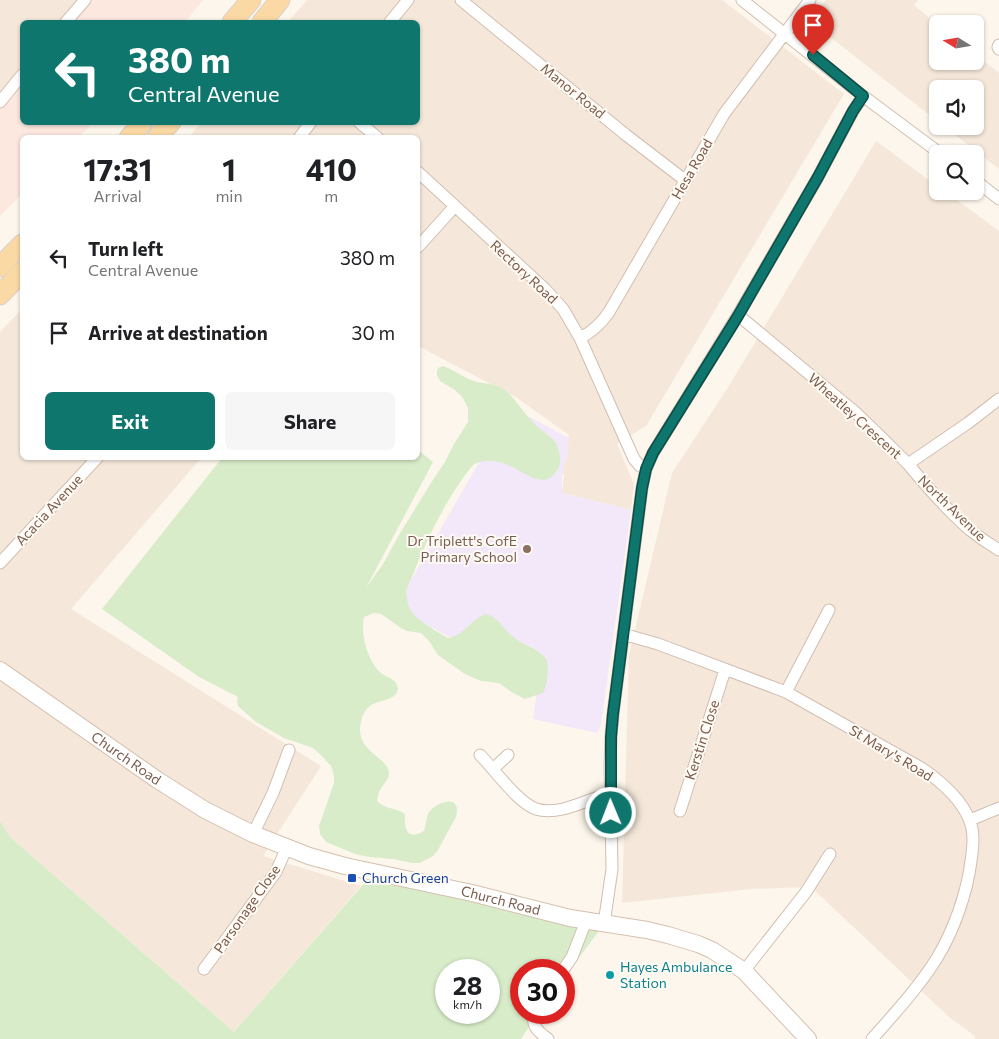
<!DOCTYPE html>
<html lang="en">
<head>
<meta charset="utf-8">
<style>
  body { margin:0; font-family:Commissioner,sans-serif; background:#f6f6f6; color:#202124; height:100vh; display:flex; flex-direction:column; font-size:19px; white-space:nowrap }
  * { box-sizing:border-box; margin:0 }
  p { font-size:16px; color:#757577 }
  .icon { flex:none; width:28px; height:28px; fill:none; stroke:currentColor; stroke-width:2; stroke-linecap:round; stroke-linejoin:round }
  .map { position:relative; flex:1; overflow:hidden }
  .drawer { position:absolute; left:20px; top:135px; width:400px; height:325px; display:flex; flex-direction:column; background:#fff; border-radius:8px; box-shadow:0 1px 4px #0004 }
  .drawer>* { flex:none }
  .hud { position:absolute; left:20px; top:20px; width:400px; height:105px; border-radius:8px; box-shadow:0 1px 4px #0004; background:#0f766e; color:#fff; overflow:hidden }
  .needle { width:32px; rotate:281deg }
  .controls { position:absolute; left:929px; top:15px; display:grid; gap:10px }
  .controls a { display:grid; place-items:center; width:55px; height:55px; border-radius:8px; background:#fff; box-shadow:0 1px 4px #0004; font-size:25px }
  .speed { position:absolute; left:435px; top:959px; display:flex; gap:10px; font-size:25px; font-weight:700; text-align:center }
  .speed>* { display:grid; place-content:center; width:65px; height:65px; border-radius:50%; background:#fff; box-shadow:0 1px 4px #0004; line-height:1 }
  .speed small { font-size:12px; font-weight:400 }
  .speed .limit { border:8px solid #d22; background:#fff; color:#111 }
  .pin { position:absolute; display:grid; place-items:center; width:42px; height:42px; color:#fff; margin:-51px -21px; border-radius:50% 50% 50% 0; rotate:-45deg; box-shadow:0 0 5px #0007 }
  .pin .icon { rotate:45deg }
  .me { position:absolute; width:55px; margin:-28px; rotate:359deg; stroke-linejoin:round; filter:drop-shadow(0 0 4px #0008) }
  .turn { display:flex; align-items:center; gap:18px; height:105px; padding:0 25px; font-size:22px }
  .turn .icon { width:65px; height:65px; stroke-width:2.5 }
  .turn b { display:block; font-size:35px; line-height:42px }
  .eta { display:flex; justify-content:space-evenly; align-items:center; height:85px; text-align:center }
  .eta b { font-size:30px; font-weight:700; line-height:35px }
  .primary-button { display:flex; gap:10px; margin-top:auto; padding:10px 25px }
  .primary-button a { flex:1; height:58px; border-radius:8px; background:#0f766e; color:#fff; font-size:20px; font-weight:700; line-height:58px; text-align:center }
  .primary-button a+a { background:#f6f6f6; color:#202124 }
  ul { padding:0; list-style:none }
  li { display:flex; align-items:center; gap:15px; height:75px; padding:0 25px }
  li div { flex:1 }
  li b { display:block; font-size:19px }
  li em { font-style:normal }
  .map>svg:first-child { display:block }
  .residential { fill:#f5e8da }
  .commercial { fill:#fde8e0 }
  .education { fill:#f3e8fa }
  .green { fill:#d8ecc9; fill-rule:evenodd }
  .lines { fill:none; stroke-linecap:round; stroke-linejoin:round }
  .street-casing { stroke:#d1beb0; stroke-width:13 }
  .secondary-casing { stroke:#d6c0b0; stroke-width:18 }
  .primary-casing { stroke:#dad1cd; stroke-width:21 }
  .street { stroke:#fff; stroke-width:11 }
  .secondary { stroke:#fff; stroke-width:16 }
  .primary { stroke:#fbd9a5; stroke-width:19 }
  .route-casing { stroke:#0a4d48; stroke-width:12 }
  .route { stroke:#0f766e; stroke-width:9 }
  .education-dot { fill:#8d6e63; stroke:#fffaf3; stroke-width:2 }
  .transit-dot { fill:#1a4fb4; stroke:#fffaf3; stroke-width:2 }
  .culture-dot { fill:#0f9aa8; stroke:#fffaf3; stroke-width:2 }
  .labels { text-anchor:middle; stroke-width:4; stroke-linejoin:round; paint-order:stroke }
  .street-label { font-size:14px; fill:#7a5c4d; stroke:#fffaf3 }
  .education-label { font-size:14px; fill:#785e54; stroke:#fffaf3; text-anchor:end }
  .transit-label { font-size:14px; fill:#164399; stroke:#fffaf3; text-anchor:start }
  .culture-label { font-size:14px; fill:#0d838f; stroke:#fffaf3; text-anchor:start }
</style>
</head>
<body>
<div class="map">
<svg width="999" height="1039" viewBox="0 0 999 1039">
  <rect width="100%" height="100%" fill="#fdf6ec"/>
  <path class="residential" d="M 0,0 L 85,0 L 66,22 L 22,22 L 22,75 L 0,102 Z
    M 307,0 L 722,0 L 844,94 L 646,426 L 617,444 L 634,484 L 631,510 L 562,493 L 564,474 L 561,473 L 569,435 L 517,398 L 418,346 L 418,138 L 188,138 L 201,123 L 418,122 L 418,22 L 288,22 Z
    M 826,0 L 918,0 L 914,5 L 937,24 L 938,61 L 975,61 L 975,54 L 999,73 L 999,169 L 944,126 L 975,126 L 975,89 L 938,89 L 937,121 L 810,21 Z
    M 876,141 L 937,186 L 938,191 L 945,191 L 999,231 L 999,1039 L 975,1039 L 975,1036 L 949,1017 L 811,887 L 751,889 L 622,903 L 629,655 L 672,473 L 727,389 Z
    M 22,309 L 22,458 L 201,458 L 71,609 L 321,766 L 263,856 L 361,886 L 234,1032 L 10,837 L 0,821 L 0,332 Z"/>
  <path class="commercial" d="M 85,0 L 203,0 L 185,22 L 66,22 Z
    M 22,75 L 22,122 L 93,123 L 79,137 L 22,138 L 22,194 L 0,216 L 0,102 Z"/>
  <path class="education" d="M 511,407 L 569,438 L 567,460 L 565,460 L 562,476 L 562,493 L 631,510 L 601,725 L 597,733 L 533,719 L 538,684 L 395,608 Z"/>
  <path class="green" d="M 443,366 C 455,370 465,379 477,382 C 486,384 495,383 503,389 C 513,395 522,411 531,420 C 538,429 549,434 556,443 C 558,448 560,453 560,458 C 561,463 559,468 556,472 C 543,492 519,468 505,464 C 494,460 481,459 472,466 C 446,499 427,538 412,577 C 411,581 408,584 407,588 C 405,593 407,601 409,607 C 413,619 437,631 448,638 C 465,636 470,619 486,614 C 500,618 505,632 516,639 C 524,645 541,650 546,659 C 550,665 547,687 543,693 L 525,699 L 513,693 L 499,683 L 481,681 L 465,674 L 438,655 L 429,641 L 421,633 L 407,631 L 401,628 L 381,614 L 374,613 L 364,617 C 360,634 368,663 382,674 C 387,677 395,679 397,685 C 402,699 381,700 373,704 C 366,708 362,715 361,722 C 354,752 388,756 389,773 C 389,780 383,784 380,790 C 378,793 378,797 377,801 C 384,809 397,808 405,814 C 404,829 407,841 424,831 C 426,825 426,815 430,811 C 440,800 462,795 456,817 L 438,850 L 433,856 L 420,863 L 413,863 L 393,859 L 370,857 L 355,854 L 326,842 L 320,834 L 319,826 L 334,783 L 334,776 L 331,766 L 322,756 L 313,748 L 284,738 L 256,722 L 238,706 L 237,702 L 238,697 L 199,677 L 102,609 L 222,458 L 418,458 L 418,450 L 433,462 L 366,588 L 383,564 L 400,533 L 423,496 L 429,486 L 445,462 L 454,444 L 468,422 L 468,408 L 463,398 L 455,390 L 440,381 L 437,375 L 437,371 L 438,368 Z
    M 0,821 L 10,837 L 234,1032 L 374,872 L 604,924 L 564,978 L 564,970 L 521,970 L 521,1012 L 538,1013 L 521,1039 L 0,1039 ZM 446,970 L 489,970 L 489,1012 L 446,1012 Z"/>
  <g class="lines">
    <g class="street-casing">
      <path id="street" d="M 461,0 L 626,135 L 686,181
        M 742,0 L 863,96 L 941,154
        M 66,22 L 85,0
        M 390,22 L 408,0
        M 999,45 L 998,47 L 999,49
        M 0,102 L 22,75
        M 359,122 L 378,138
        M 299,138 L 311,122
        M 418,172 L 545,289 L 563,309 L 580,338 L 634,459 L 640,466 L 646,469
        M 975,180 L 999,199
        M 418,247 L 455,206
        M 738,315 L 855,412 L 883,439 L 908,464 L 968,423 L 999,399
        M 580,338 C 592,332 601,324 609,312 L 724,114 L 810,0
        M 908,464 C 927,487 947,510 970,530 C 979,537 989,544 999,550
        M 0,563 L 97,458
        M 623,634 L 658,644 L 786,692 L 923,769 C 940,781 961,799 969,819 C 975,832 973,847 971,861 C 967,893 954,930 937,958 C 919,987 895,1013 872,1039
        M 786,692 L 829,610
        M 480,755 C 495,770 517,802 536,809 C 545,812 554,811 563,809 C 579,805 594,797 611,794
        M 493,769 L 508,755
        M 680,811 L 725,670
        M 970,820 L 999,808
        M 253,834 L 273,793 L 289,750
        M 604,924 L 612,869 L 610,767 L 611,737 L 613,714 L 642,488 L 646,469 L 653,453 L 738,315 L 818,177 L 853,111 L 863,96
        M 204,969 L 276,872 L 287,847
        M 563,970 L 572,957 L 586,921
        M 744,971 L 806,892 L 830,854
        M 534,1012 C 532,1028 537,1030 548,1039"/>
    </g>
    <g class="secondary-casing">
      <g id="secondary">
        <path id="s1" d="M 0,670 L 156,779 L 205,810 L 253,834 L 309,856 L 345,866 L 472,893 L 570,918 L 647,930 L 668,935 L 698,944 L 712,950 L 744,971 L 808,1039"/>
      </g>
    </g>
    <g class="primary-casing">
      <path id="primary" d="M 232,22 L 251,0
        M 262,22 L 280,0
        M 129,138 L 143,122
        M 157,138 L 171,122
        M 0,267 L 22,244
        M 0,295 L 22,272"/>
    </g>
    <use href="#street" class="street"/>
    <use href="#secondary" class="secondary"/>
    <use href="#primary" class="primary"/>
  </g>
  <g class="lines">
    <g class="route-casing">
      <path id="route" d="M 611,813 L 611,737 L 613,714 L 642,488 L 646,469 L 653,453 L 738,316 L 818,177 L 853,111 L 863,96 L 813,55"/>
    </g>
    <use href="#route" class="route"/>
  </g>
  <circle class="education-dot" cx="527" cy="549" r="5"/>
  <rect class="transit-dot" x="347" y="873" width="10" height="10" rx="2.5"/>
  <circle class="culture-dot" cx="610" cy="975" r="5"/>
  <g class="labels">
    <g class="street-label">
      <text transform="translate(573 91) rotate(39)" y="5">Manor Road</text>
      <text transform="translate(692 169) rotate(-60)" y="5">Hesa Road</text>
      <text transform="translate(524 272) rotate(43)" y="5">Rectory Road</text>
      <text transform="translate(855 416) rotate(42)" y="5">Wheatley Crescent</text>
      <text transform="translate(952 508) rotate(44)" y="5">North Avenue</text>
      <text transform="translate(49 510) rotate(-47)" y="5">Acacia Avenue</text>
      <text transform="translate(702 740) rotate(-72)" y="5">Kerstin Close</text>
      <text transform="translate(891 753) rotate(31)" y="5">St Mary's Road</text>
      <text dy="5" stroke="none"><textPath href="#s1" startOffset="154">Church Road</textPath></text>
      <text dy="5" stroke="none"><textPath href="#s1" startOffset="559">Church Road</textPath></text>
      <text transform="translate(247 909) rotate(-55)" y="5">Parsonage Close</text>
    </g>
    <g class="education-label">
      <text x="517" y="546">Dr Triplett's CofE<tspan x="517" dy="16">Primary School</tspan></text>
    </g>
    <g class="transit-label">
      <text x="362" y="883">Church Green</text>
    </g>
    <g class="culture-label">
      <text x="620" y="972">Hayes Ambulance<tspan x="620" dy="16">Station</tspan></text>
    </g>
  </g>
</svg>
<div class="controls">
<a><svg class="needle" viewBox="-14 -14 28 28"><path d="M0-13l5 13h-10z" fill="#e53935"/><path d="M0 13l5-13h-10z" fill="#757577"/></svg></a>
<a><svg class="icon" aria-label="sound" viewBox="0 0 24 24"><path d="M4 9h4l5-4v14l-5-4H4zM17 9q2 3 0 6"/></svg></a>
<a><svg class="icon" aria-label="search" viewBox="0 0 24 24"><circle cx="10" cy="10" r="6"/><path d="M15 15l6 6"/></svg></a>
</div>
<div class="speed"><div>28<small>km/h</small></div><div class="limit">30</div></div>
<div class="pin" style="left:813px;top:55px;background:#d93025"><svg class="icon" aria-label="arrive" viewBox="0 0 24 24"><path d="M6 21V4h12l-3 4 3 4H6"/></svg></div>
<svg class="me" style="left:611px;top:813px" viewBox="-20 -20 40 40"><circle r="17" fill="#0f766e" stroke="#fff" stroke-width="3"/><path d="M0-11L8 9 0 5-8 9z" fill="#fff"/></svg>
<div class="hud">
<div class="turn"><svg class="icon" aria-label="left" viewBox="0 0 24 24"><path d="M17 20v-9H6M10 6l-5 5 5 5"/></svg><div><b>380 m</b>Central Avenue</div></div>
</div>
<section class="drawer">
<div class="eta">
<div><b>17:31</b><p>Arrival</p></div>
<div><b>1</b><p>min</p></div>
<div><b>410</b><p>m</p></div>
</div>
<ul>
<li><svg class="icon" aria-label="left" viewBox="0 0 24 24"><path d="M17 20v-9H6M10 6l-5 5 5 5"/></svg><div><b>Turn left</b><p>Central Avenue</p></div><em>380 m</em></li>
<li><svg class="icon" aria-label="arrive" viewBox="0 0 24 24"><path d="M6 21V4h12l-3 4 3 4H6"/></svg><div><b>Arrive at destination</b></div><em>30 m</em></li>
</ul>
<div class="primary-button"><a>Exit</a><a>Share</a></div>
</section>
</div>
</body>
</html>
